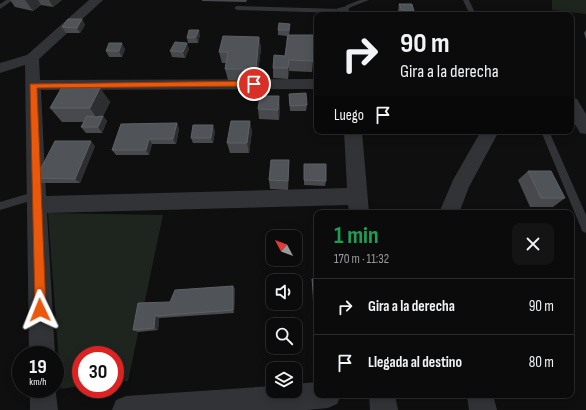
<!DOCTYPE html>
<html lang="es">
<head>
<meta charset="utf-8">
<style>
  body { margin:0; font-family:"Sofia Sans Condensed",sans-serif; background:#141415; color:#f1f3f6; height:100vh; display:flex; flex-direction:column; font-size:15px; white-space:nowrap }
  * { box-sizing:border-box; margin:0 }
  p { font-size:13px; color:#9a9b9d }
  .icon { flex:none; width:22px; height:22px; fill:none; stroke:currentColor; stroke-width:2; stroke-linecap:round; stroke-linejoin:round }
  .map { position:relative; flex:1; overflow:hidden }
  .side { position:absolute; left:314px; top:210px; width:260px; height:188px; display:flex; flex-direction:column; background:#0b0b0c; border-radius:8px; box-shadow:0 2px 10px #0003,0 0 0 1px #2b2b2d }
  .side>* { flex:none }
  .banner { position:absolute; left:314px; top:12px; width:260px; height:122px; border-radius:8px; box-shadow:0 2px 10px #0003,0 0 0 1px #2b2b2d; background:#0b0b0c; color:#f1f3f6; overflow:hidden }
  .needle { width:26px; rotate:311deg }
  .buttons { position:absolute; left:266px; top:230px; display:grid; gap:8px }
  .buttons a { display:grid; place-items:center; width:36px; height:36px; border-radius:8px; background:#0b0b0c; box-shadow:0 2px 10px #0003,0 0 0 1px #2b2b2d; font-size:20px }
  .speed { position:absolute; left:12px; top:346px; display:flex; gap:8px; font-size:20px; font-weight:700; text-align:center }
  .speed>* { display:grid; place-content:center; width:52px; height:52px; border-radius:50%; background:#0b0b0c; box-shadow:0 2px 10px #0003,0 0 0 1px #2b2b2d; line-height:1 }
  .speed small { font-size:10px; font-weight:400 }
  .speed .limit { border:6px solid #d22; background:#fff; color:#111 }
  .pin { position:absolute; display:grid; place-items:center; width:34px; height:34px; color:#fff; margin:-17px; border:2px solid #fff; border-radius:50%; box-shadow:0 1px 4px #0007 }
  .me { position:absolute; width:44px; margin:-22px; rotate:358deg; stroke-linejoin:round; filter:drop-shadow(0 0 3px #0008) }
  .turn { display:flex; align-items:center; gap:14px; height:84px; padding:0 20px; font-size:18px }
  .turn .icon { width:52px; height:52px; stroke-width:2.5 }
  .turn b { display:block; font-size:28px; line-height:34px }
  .then { display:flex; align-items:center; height:38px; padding:0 20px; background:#0003; gap:8px; font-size:15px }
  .round { display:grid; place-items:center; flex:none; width:42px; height:42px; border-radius:8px; background:#141415 }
  .overview { display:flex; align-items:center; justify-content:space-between; height:68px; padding:0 20px }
  h1 { font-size:24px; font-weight:700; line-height:30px; color:#1e9e55 }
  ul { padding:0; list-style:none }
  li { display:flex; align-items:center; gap:12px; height:56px; padding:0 20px; border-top:1px solid #2b2b2d }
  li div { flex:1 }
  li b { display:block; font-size:15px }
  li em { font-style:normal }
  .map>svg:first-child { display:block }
  .green { fill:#1e241e }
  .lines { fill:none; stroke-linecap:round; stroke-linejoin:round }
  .service { fill:#323336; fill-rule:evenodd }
  .minor { fill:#323336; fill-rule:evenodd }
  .wall { fill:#47494c }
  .shaded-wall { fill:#2c2e30 }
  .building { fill:#505357; stroke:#5d6065 }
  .route { fill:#ea580c; stroke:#983908 }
</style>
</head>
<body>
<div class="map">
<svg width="586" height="410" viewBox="0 0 586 410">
  <rect width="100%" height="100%" fill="#0f0f10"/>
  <path class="green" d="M 552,0 L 586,0 L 586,14 L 552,10 Z
    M 48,213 L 163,215 L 128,381 L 115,382 L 115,355 L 81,355 L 81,386 L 61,389 Z"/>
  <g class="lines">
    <path class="service" d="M 6,0 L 13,0 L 0,9 L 0,4 Z
      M 360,0 L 369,0 L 351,7 L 343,13 L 237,10 L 234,8 L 237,6 L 341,9 L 347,5 Z
      M 463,0 L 469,0 L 476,15 L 470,15 Z
      M 541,131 L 549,131 L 586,215 L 586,233 L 582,231 L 581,228 Z
      M 37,191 L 40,192 L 42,195 L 40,198 L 0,210 L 0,202 Z"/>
    <path class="minor" d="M 89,0 L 103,0 L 39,59 L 40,80 L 317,79 L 317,89 L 41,90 L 46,196 L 347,188 L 344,131 L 362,131 L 369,213 L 349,213 L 348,205 L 47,213 L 55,355 L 29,355 L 25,65 L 0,73 L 0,63 L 27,55 Z
      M 343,7 L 348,8 L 351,15 L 337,15 L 336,11 L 338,8 Z
      M 571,97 L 577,99 L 586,114 L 586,134 L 580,133 L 571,117 Z
      M 481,131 L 499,131 L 469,187 L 459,213 L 439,213 L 453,180 Z
      M 317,382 L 317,395 L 341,395 L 337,404 L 328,408 L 307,410 L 112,410 L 116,400 L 126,396 L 273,386 L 273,391 L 295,391 L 295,384 Z
      M 55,386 L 58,410 L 30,410 L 30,389 L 55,389 Z
      M 369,395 L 395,395 L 398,410 L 370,410 Z
      M 467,395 L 493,395 L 497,410 L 469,410 Z"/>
  </g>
  <path class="wall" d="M 10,0 L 62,0 L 53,7 L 41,5 L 33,11 L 15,7 Z
    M 202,0 L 247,0 L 246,2 L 202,1 Z
    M 399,4 L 414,11 L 413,15 L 399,15 L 398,10 Z
    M 82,19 L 85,25 L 80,33 L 66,33 L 62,27 Z
    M 290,29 L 289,35 L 313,61 L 312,72 L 289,71 L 288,79 L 273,78 L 273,68 L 285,56 L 287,36 L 278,35 L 278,30 Z
    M 586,30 L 586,39 L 584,33 Z
    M 200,35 L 198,43 L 188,43 L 187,38 Z
    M 259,37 L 261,48 L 257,80 L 228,80 L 225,69 L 226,63 L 222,63 L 219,52 Z
    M 125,49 L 122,57 L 109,57 L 106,51 Z
    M 189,49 L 185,58 L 172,57 L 170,51 Z
    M 100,88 L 110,102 L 103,116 L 107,121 L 102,133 L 86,133 L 81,127 L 84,122 L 62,122 L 50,108 Z
    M 289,94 L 307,105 L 306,111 L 290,111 Z
    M 280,107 L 279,120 L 259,119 L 258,109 Z
    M 177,123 L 179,129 L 176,144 L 152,144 L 149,155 L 116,155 L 112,150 Z
    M 215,131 L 213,143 L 193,143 L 191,138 Z
    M 252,131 L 249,153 L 230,153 L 227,143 Z
    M 95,146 L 80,183 L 42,183 L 36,178 Z
    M 289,160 L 289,169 L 288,190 L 270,189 L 269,180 Z
    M 304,164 L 326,181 L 325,186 L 304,185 Z
    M 528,171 L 565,198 L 553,207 L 530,207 L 518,180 Z
    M 312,279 L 317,279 L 317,302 L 313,303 L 312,282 Z
    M 233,286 L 235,289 L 234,313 L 159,318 L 158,330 L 138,332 L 133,330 L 170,302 Z"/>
  <path class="shaded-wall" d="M 25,0 L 38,0 L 41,5 L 33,11 Z
    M 49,0 L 62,0 L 53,7 Z
    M 82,19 L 85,25 L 80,33 L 77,28 Z
    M 199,30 L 200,35 L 198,43 L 196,37 Z
    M 259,37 L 261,48 L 257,80 L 256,69 Z
    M 122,43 L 125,49 L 122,57 L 119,51 Z
    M 187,43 L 189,49 L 185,58 L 183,52 Z
    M 289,60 L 289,71 L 288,79 L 288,68 Z
    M 100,88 L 110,102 L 103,116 L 107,121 L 102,133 L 98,127 L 100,123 L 90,108 Z
    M 279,96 L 280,107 L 279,120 L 278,110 Z
    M 250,121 L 252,131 L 249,153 L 247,143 Z
    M 177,123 L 179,129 L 176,144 L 173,139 Z
    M 213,125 L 215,131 L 213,143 L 211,138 Z
    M 149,139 L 152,144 L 149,155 L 146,150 Z
    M 91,141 L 95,146 L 80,183 L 75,179 Z
    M 289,160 L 289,169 L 288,190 L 288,181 Z
    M 233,286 L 235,289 L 234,313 L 233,310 Z
    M 155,316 L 159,318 L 158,330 L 154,328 Z"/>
  <path class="building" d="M 399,4 L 412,4 L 414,11 L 402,11 Z
    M 68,19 L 82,19 L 77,28 L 62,27 Z
    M 279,23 L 290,24 L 289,30 L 278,30 Z
    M 189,30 L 199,30 L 196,37 L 187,38 Z
    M 288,35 L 314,35 L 313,61 L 289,60 L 288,68 L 273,68 L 274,55 L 285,56 Z
    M 223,36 L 259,37 L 256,69 L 225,69 L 228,52 L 219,52 Z
    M 175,42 L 187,43 L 183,52 L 170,51 Z
    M 109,43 L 122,43 L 119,51 L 106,51 Z
    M 62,87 L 100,88 L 90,108 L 50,108 Z
    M 306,93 L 307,105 L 290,106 L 289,94 Z
    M 260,96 L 279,96 L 278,110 L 258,109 Z
    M 87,116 L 96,117 L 103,116 L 98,127 L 81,127 Z
    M 231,121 L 250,121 L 247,143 L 227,143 Z
    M 177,123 L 173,139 L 149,139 L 146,150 L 112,150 L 121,124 Z
    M 193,125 L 213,125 L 211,138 L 191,138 Z
    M 55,141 L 91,141 L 75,179 L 36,178 Z
    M 271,160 L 289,160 L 288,181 L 269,180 Z
    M 304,164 L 326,164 L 326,181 L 304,180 Z
    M 528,171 L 551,171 L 565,198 L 541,198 Z
    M 312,279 L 317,279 L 317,300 L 314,300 Z
    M 233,286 L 233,310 L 155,316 L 154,328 L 133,330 L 138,303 L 170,302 L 175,290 Z"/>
  <path class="route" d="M 254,81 L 257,82 L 257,86 L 37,88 L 46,310 L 44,314 L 40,316 L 37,314 L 35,310 L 30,84 Z"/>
</svg>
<div class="buttons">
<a><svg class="needle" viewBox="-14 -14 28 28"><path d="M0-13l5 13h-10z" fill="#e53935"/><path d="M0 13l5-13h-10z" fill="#9a9b9d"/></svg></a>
<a><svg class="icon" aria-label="sound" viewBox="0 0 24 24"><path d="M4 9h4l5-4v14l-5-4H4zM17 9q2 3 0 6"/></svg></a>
<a><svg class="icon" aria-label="search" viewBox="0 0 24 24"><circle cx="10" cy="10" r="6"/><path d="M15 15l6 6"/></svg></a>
<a><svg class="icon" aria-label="layers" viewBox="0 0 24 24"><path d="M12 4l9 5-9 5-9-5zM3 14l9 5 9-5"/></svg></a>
</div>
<div class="speed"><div>19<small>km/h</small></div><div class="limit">30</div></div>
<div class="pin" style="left:254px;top:84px;background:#d93025"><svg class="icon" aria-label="arrive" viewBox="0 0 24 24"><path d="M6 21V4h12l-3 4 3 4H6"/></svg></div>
<svg class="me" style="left:40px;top:310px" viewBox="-20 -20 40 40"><path d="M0-17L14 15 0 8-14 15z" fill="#ea580c" stroke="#fff" stroke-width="4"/></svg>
<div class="banner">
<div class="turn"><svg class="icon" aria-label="right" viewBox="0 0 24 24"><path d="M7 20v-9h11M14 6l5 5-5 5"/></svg><div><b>90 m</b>Gira a la derecha</div></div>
<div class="then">Luego<svg class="icon" aria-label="arrive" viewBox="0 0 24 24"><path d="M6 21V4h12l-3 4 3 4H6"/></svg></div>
</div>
<section class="side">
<div class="overview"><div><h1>1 min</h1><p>170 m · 11:32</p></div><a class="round"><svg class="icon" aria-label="close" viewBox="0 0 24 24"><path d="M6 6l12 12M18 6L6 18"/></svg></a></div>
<ul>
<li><svg class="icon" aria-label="right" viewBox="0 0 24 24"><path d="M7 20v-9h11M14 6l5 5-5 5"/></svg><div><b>Gira a la derecha</b></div><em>90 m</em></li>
<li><svg class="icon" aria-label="arrive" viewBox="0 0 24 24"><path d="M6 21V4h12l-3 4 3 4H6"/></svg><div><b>Llegada al destino</b></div><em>80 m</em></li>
</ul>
</section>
</div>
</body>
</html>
